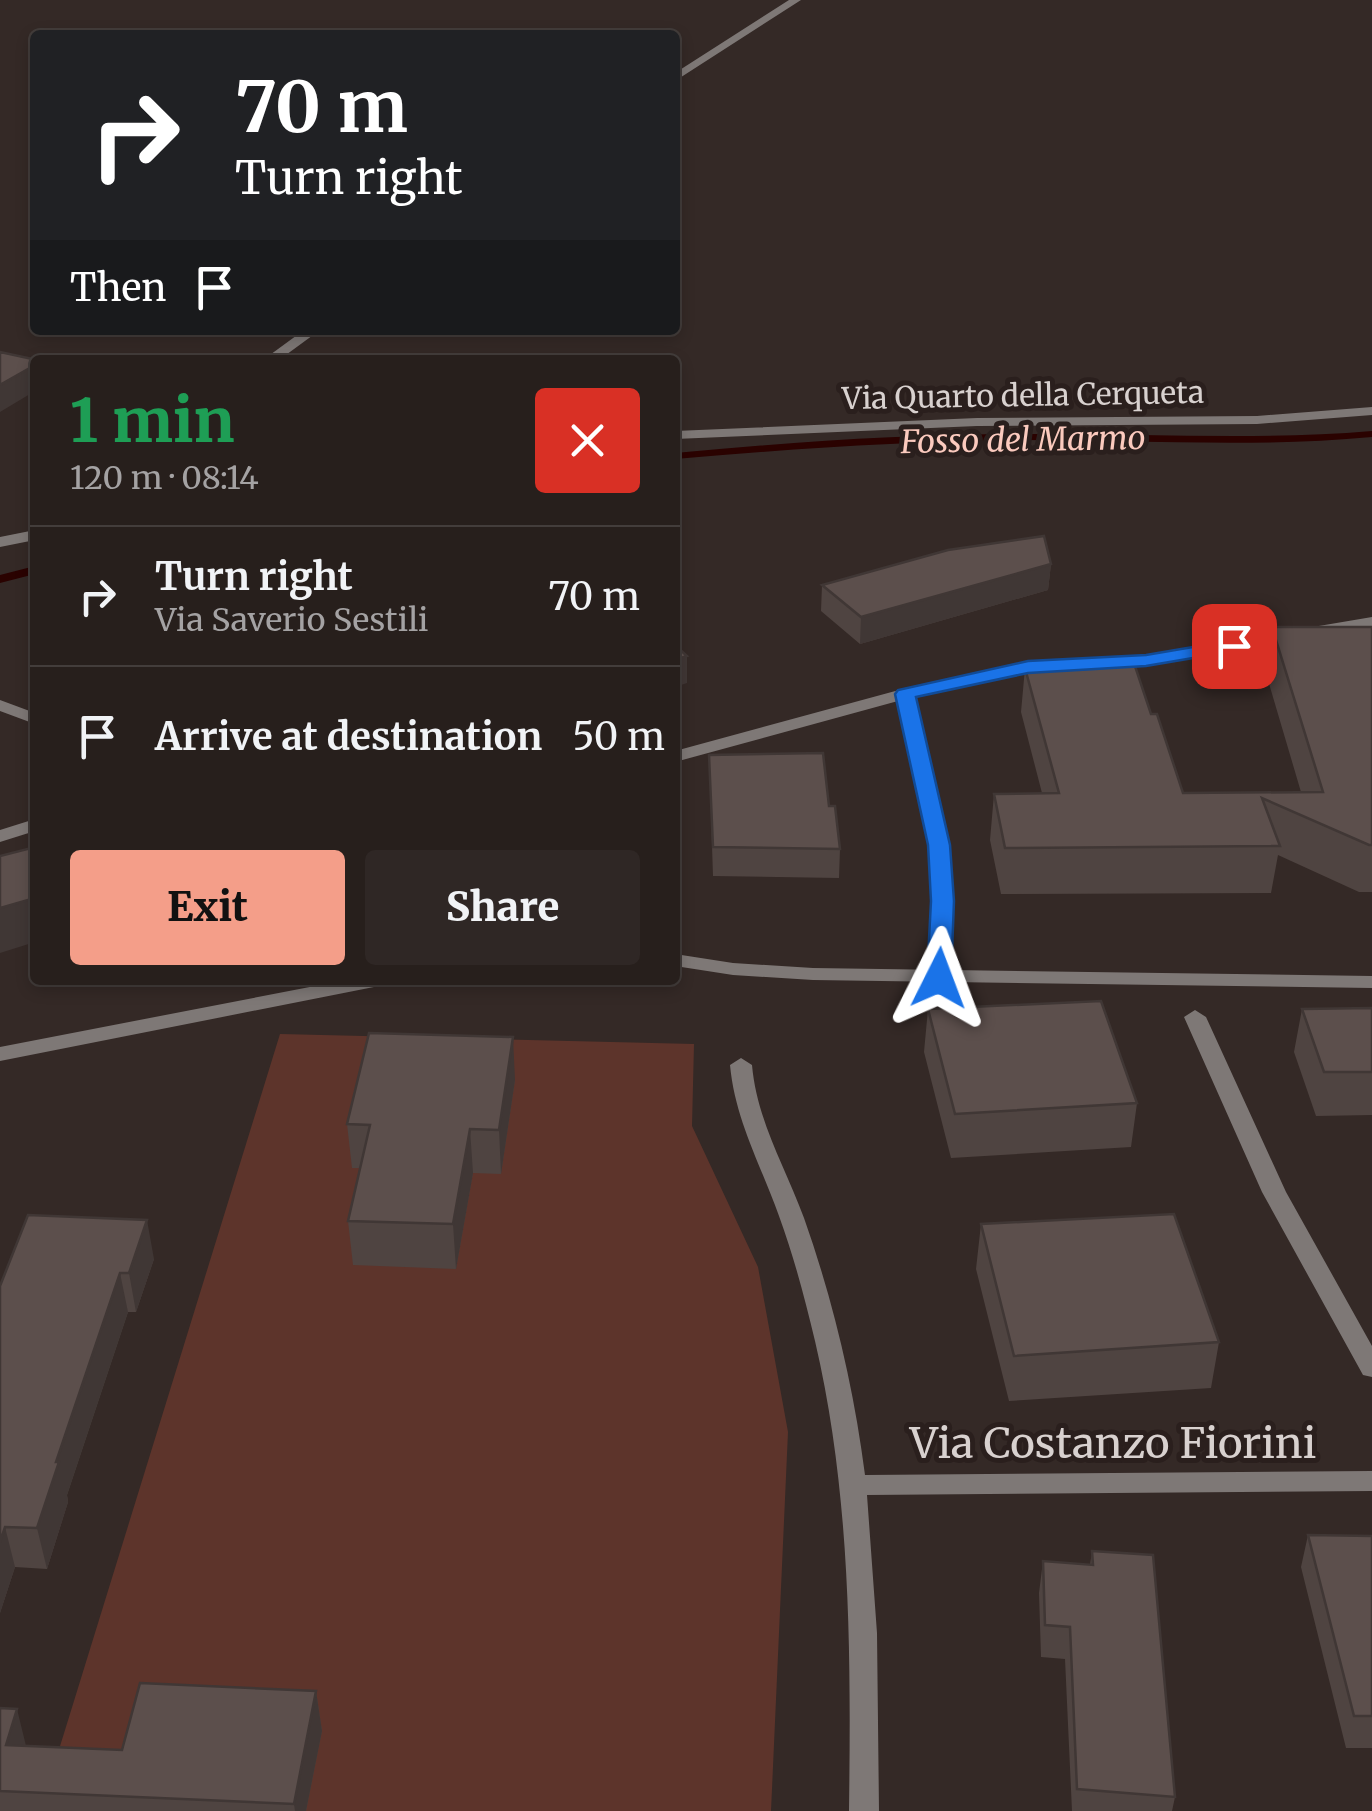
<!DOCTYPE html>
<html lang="en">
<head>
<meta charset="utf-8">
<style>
  body { margin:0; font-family:Merriweather,serif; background:#2f2725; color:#f1f3f6; height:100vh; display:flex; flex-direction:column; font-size:38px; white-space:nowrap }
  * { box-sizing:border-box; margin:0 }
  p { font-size:32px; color:#a4a2a3 }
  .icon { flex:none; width:55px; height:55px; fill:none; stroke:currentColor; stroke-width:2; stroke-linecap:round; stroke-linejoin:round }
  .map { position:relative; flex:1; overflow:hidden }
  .sheet { position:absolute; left:30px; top:355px; width:650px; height:630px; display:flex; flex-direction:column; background:#271f1c; border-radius:10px; box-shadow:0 5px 15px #0003,0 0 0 2px #433d3b }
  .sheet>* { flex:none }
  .hud { position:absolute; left:30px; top:30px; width:650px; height:305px; border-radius:10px; box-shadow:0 5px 15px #0003,0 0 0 2px #433d3b; background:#202124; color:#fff; overflow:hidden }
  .pin { position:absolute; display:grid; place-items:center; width:85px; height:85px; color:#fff; margin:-42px; border-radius:20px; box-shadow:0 5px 15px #0006 }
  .me { position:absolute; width:110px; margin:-55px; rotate:3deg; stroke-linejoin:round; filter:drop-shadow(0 0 8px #0008) }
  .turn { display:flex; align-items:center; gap:35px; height:210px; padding:0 40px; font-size:45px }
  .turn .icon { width:130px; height:130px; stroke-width:2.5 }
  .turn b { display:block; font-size:70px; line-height:85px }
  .then { display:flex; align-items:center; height:95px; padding:0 40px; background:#0003; gap:20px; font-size:38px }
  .round { display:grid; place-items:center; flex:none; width:105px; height:105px; border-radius:10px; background:#2f2725 }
  .summary { display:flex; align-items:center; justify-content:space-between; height:170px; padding:0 40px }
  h1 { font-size:60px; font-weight:800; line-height:75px; color:#1e9e55 }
  .button { display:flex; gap:20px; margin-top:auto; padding:20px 40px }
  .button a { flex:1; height:115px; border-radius:10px; background:#f49e89; color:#111; font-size:40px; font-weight:800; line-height:115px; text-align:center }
  .button a+a { background:#2f2725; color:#f1f3f6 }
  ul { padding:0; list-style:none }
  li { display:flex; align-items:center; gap:30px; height:140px; padding:0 40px; border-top:2px solid #433d3b }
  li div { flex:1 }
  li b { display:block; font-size:38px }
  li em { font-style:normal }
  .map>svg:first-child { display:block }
  .green { fill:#5d342b }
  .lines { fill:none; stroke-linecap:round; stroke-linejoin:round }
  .stream { fill:#2a0200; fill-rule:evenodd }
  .minor { fill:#7e7876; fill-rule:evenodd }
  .tertiary { fill:#7e7876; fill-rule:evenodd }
  .wall { fill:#4f4441 }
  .shaded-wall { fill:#403735 }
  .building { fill:#5c4f4c; stroke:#403735; stroke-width:2.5 }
  .route { fill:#1a73e8; stroke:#114b97; stroke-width:2.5 }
  .labels { text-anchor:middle; stroke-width:10; stroke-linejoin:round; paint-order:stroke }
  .far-street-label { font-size:30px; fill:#d8d1cf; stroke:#2a1f1d }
  .far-water-label { font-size:32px; font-style:italic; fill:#fbcabe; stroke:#2a1f1d }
  .near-street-label { font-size:42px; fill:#d8d1cf; stroke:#2a1f1d }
</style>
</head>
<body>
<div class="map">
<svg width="1372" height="1811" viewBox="0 0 1372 1811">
  <rect width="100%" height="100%" fill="#342926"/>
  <path class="green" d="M 280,1034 L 694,1044 L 692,1126 L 758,1267 L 788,1432 L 771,1811 L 40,1811 Z"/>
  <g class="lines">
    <path class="stream" d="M 1372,431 L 1372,437 C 1256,448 1140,440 1023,440 C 907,441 791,449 675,459 L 675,453 C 791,442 907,434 1023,434 C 1140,433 1256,441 1372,431 Z
      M 35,566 L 35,574 L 0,583 L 0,575 Z"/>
    <path class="minor" d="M 789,0 L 801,0 L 675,81 L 675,73 Z
      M 304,330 L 320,330 L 279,360 L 263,360 Z
      M 1372,407 L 1372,415 L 1257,424 L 977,426 L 675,439 L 675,431 L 977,418 L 1257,416 Z
      M 35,530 L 35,540 L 0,547 L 0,537 Z
      M 1372,617 L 1372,627 L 1146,665 L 1027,672 L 915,697 L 949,845 L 952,901 L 949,977 L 939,983 L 929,977 L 932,901 L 929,845 L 898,701 L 675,762 L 675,751 L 899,690 L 1027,662 L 1146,655 Z
      M 35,819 L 35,831 L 0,842 L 0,830 Z
      M 346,980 L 389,980 L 379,986 L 0,1061 L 0,1047 Z
      M 1195,1010 L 1206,1017 L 1286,1192 L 1372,1346 L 1372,1377 L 1363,1375 L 1262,1192 L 1184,1017 Z
      M 741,1058 L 752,1065 C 757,1121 785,1166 804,1218 C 833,1300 854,1388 865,1475 L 1372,1471 L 1372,1491 L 867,1495 L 877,1633 L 879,1811 L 849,1811 C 851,1653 851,1495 815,1341 C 805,1299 794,1257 779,1216 C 761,1165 735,1120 730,1065 Z"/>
    <path class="tertiary" d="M 0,700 L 35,713 L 35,724 L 0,711 Z
      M 675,954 L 733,963 L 813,968 L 1372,976 L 1372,988 L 813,980 L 733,975 L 675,966 Z"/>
  </g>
  <path class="wall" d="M 1051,564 L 1048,590 L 860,644 L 821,611 L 822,585 Z
    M 1272,627 L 1372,627 L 1372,892 L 1359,892 L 1278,855 L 1271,893 L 1001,894 L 990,840 L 994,794 L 1042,793 L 1021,712 L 1025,668 L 1151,714 L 1183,793 L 1301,792 L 1265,670 Z
    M 709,755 L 829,806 L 840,849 L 839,878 L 713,876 Z
    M 1372,1008 L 1372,1115 L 1316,1116 L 1294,1052 L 1302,1009 Z
    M 928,1009 L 1137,1103 L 1131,1147 L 951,1158 L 924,1052 Z
    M 515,1080 L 501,1174 L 473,1173 L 456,1269 L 353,1265 L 348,1221 L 360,1168 L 352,1168 L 347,1124 Z
    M 981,1224 L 1219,1342 L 1211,1388 L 1009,1401 L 976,1269 Z
    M 154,1259 L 136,1312 L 128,1312 L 67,1495 L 68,1502 L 47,1569 L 15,1567 L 0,1613 L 0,1286 Z
    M 1308,1535 L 1372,1536 L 1372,1748 L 1346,1748 L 1301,1567 Z
    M 1092,1551 L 1175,1797 L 1172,1811 L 1072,1811 L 1065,1659 L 1041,1657 L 1039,1593 L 1043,1561 L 1090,1565 Z
    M 316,1691 L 322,1731 L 306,1811 L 0,1811 L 0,1708 L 26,1746 L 122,1750 Z"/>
  <path class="shaded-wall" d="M 35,365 L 35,391 L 0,412 L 0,385 Z
    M 1051,564 L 1048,590 L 860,644 L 861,617 Z
    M 687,656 L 687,683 L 675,687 L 675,660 Z
    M 35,898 L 35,942 L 0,953 L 0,908 Z
    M 513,1037 L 515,1080 L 501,1174 L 499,1130 Z
    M 470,1129 L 473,1173 L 456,1269 L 453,1224 Z
    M 147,1220 L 154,1259 L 136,1312 L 129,1273 Z
    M 120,1273 L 128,1312 L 67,1495 L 68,1502 L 47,1569 L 37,1528 L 56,1462 Z
    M 5,1527 L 15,1567 L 0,1613 L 0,1542 Z
    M 316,1691 L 322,1731 L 306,1811 L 295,1811 L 294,1804 Z
    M 17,1709 L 27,1750 L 6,1745 Z"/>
  <path class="building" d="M 0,352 L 37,360 L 35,360 L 35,365 L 0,385 Z
    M 1044,536 L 1051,564 L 861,617 L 822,585 L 948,550 Z
    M 1272,627 L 1372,627 L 1372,845 L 1369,845 L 1262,798 L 1280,846 L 1005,848 L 994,794 L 1059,793 L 1025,668 L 1135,666 L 1151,714 L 1157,714 L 1183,793 L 1323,792 Z
    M 675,645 L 687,656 L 675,660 Z
    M 823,753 L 829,806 L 835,806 L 840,849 L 713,847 L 709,755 Z
    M 35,847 L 35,898 L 0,908 L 0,856 Z
    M 1101,1001 L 1137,1103 L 955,1114 L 928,1009 Z
    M 1372,1008 L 1372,1072 L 1324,1072 L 1302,1009 Z
    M 369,1033 L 513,1037 L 499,1130 L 470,1129 L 453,1224 L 348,1221 L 370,1125 L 347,1124 Z
    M 1174,1214 L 1219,1342 L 1014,1356 L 981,1224 Z
    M 28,1215 L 147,1220 L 129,1273 L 120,1273 L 56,1462 L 59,1462 L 37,1528 L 5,1527 L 0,1542 L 0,1286 Z
    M 1308,1535 L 1372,1536 L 1372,1716 L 1354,1716 Z
    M 1092,1551 L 1153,1555 L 1175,1797 L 1077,1789 L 1070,1627 L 1045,1625 L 1043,1561 L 1093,1565 Z
    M 140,1683 L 316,1691 L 294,1804 L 0,1791 L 0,1708 L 17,1709 L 6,1745 L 122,1750 Z"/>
  <path class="route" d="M 1234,640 L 1243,646 L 1240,650 L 1146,666 L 1028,673 L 916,697 L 950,845 L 954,901 L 951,978 L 947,983 L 931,983 L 927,978 L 931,901 L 928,845 L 895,694 L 898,690 L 1028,661 L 1146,655 Z"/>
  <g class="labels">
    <g class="far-street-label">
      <text transform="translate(1023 396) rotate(-1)" y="10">Via Quarto della Cerqueta</text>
    </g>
    <g class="far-water-label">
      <text transform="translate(1023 440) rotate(-1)" y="11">Fosso del Marmo</text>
    </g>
    <g class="near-street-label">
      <text x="1113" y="1458">Via Costanzo Fiorini</text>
    </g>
  </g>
</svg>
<div class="pin" style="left:1234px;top:646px;background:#d93025"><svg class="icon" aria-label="arrive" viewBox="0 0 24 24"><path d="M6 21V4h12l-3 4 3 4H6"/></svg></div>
<svg class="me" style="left:939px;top:978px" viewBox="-20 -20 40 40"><path d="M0-17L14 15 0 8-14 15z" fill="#1a73e8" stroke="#fff" stroke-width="4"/></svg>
<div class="hud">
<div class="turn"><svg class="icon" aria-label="right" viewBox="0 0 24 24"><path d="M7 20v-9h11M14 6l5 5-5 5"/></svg><div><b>70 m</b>Turn right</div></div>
<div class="then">Then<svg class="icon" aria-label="arrive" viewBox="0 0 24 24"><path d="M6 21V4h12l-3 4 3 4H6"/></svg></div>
</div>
<section class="sheet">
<div class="summary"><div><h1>1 min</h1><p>120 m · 08:14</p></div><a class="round" style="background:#d93025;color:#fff"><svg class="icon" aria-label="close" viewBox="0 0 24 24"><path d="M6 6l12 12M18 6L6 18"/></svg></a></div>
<ul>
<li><svg class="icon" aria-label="right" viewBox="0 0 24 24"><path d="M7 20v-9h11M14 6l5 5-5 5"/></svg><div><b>Turn right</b><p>Via Saverio Sestili</p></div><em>70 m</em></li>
<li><svg class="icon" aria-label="arrive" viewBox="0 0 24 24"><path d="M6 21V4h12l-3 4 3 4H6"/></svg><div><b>Arrive at destination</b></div><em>50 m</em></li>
</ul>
<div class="button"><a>Exit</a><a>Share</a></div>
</section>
</div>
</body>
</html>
